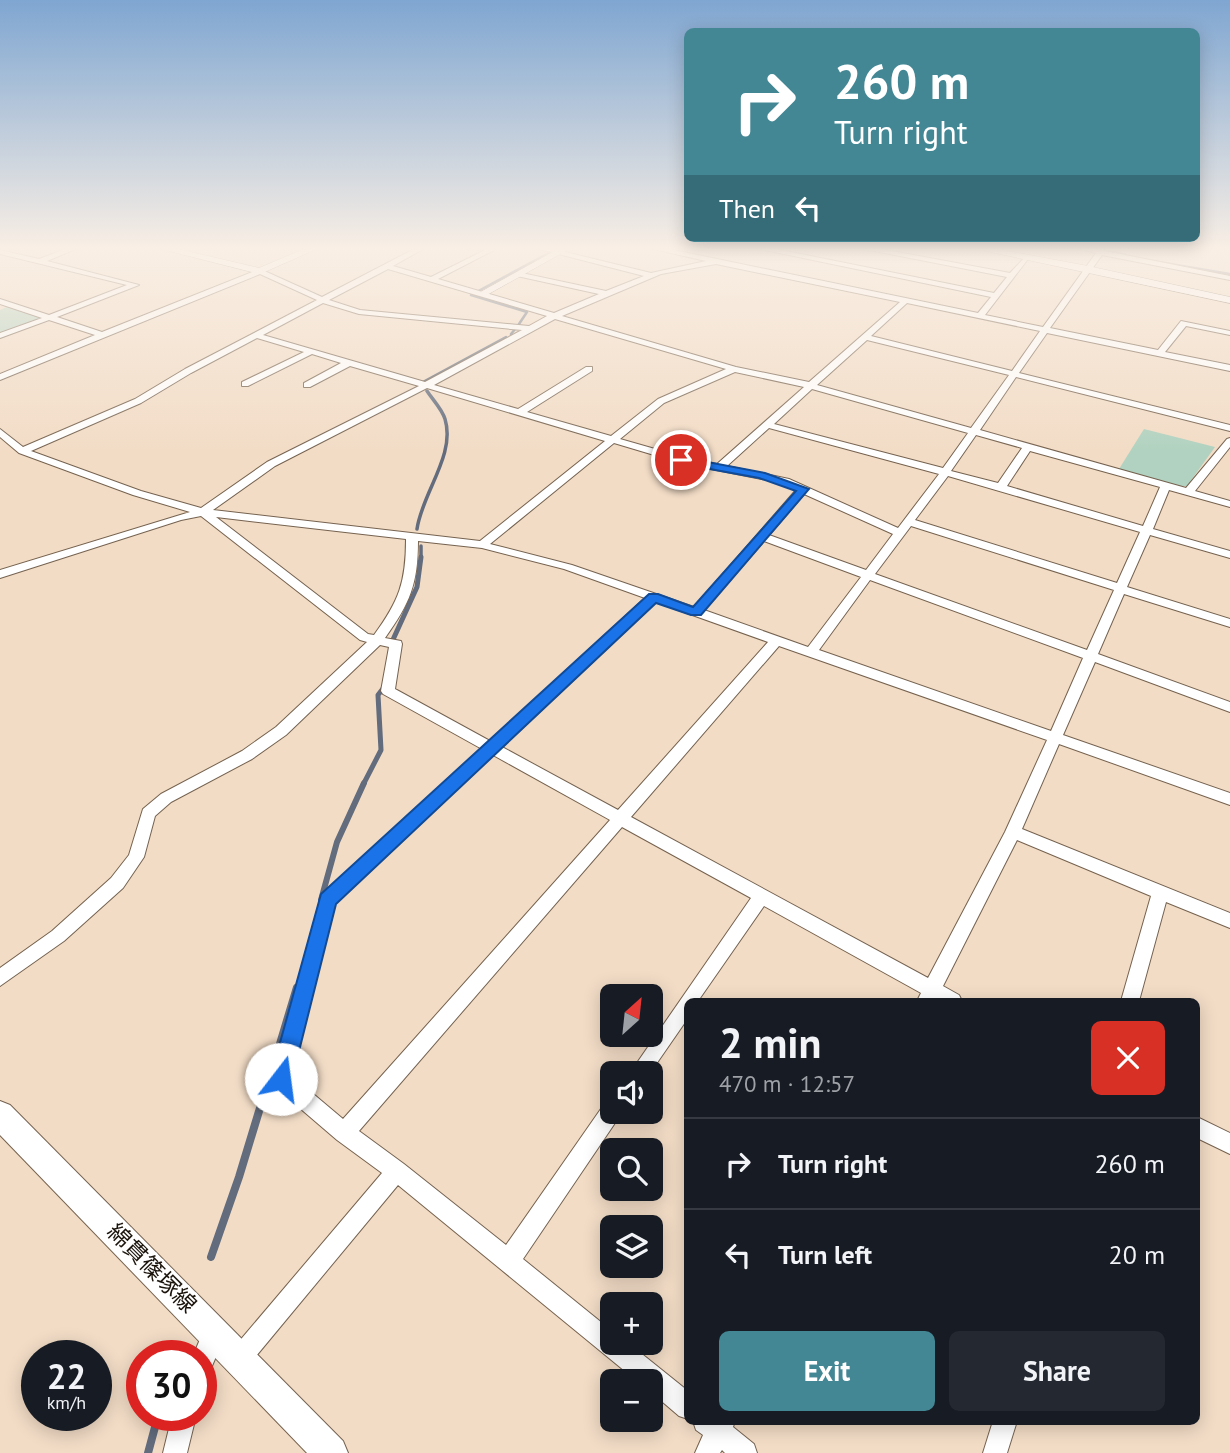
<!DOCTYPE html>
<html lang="en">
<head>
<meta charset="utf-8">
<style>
  body { margin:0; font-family:"PT Sans","Noto Sans JP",sans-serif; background:#242831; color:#f1f3f6; height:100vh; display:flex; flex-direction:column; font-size:26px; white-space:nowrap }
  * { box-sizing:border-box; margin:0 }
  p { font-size:23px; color:#9ea1a6 }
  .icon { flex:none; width:38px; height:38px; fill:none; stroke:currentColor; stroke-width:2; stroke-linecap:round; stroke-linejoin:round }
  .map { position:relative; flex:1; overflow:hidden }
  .side { position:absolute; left:684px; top:998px; width:516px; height:427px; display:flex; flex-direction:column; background:#171b24; border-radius:10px; box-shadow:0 4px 18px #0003 }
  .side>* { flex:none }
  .banner { position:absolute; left:684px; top:28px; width:516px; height:214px; border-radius:10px; box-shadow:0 4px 18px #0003; background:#438795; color:#fff; overflow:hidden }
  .needle { width:46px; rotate:27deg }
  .controls { position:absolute; left:600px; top:984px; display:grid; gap:14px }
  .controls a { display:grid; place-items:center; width:63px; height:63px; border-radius:10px; background:#171b24; box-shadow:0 4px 18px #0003; font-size:35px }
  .speed { position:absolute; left:21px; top:1340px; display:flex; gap:14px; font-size:35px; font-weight:700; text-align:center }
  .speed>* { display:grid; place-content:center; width:91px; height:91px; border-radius:50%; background:#171b24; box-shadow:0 4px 18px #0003; line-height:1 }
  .speed small { font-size:18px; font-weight:400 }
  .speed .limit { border:10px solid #d22; background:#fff; color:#111 }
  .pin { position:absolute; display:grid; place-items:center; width:60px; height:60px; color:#fff; margin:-30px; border:4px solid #fff; border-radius:50%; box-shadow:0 2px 7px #0007 }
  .me { position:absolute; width:77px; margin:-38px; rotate:15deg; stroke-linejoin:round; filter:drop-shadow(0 0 5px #0008) }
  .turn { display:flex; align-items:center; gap:24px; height:147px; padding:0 35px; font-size:32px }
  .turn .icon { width:91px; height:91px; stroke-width:2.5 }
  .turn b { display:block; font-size:49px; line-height:60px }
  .then { display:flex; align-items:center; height:66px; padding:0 35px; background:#0003; gap:14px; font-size:26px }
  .round { display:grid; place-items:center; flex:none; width:74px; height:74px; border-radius:10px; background:#242831 }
  .summary { display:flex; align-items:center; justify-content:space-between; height:119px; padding:0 35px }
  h1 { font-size:42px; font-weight:800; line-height:52px }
  .action { display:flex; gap:14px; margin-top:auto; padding:14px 35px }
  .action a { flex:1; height:80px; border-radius:10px; background:#438795; color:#fff; font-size:28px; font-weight:800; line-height:80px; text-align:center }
  .action a+a { background:#242831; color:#f1f3f6 }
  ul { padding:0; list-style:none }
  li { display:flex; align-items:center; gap:21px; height:91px; padding:0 35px; border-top:2px solid #363941 }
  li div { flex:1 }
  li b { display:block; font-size:26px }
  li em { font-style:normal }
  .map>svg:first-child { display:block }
  .green { fill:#b1d2c0 }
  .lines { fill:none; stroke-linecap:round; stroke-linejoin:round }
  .stream-far4 { stroke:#626c7d; stroke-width:2.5 }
  .stream-far3 { stroke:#626c7d; stroke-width:3.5 }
  .stream-far2 { stroke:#626c7d; stroke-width:5 }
  .stream-far1 { stroke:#626c7d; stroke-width:6 }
  .stream { stroke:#626c7d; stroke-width:8 }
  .minor-casing { stroke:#75624f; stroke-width:2 }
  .tertiary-casing { stroke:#75624f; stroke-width:1 }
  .secondary-casing { stroke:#75624f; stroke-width:2 }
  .minor { fill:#fff; fill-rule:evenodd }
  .tertiary { fill:#fff; fill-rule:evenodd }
  .secondary { fill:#fff; fill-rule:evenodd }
  .route { fill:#1a73e8; stroke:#114b97; stroke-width:2 }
  .labels { text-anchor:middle; stroke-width:5; stroke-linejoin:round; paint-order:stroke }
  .near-street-label { font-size:23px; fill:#1b140c; stroke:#fff }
</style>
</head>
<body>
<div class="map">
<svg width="1230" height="1453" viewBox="0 0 1230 1453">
  <rect width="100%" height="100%" fill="#f2dcc6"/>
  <path class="green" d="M 7,307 L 44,318 L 0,334 L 0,310 Z
    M 1144,429 L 1215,447 L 1187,486 L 1178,486 L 1119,469 Z"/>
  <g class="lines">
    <path class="stream-far4" d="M 1095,248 L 1126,255
      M 1153,261 L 1230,274
      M 519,324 L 527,312 L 471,295 L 558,248
      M 511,334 L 516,328
      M 421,383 L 506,337"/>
    <path class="stream-far3" d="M 417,529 C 422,493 456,455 445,419 C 442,409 433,400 427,391
      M 421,546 L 421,559"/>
    <path class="stream-far2" d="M 391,644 L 417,587 L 421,557
      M 363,785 L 381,750 L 378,695 L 385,686"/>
    <path class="stream-far1" d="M 321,900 L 337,842 L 364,783
      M 269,1077 L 296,987"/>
    <path class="stream" d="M 211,1257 L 239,1177 L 270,1075
      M 148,1453 L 158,1416"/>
    <g class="minor-casing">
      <path id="minor" d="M 68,248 L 78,248 L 47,261 L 139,285 L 57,317 L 102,332 L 260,269 L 322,297 L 416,248 L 425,248 L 393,266 L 431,277 L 489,248 L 498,248 L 438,279 L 554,313 L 599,294 L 517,276 L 517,272 L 606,291 L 644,276 L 535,248 L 549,248 L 651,273 L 706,261 L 649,248 L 664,248 L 978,313 L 991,297 L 755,248 L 771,248 L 994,293 L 1007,277 L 859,248 L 876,248 L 1010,273 L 1026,256 L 1028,259 L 985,315 L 1043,327 L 1096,253 L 1076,248 L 1100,250 L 1230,276 L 1230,280 L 1102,255 L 1050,328 L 1158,350 L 1181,321 L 1230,331 L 1230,335 L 1186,326 L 1165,352 L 1230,365 L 1230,371 L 1047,333 L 1019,373 L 1230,425 L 1230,431 L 1016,377 L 980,430 L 1186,488 L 1227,439 L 1230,438 L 1230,447 L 1195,491 L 1230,501 L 1230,507 L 1169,490 L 1153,529 L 1230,551 L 1230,558 L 1150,535 L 1127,587 L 1230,619 L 1230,627 L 1124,594 L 1098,654 L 1230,702 L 1230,712 L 1095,662 L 1063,735 L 1230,793 L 1230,805 L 1059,744 L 1022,829 L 1230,913 L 1230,928 L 1166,902 L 1139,1001 L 1121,1001 L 1151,896 L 1017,840 L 943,986 L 959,995 L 962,1001 L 917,1001 L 921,993 L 764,906 L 698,1001 L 688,1001 L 688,1018 L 650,1073 L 630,1073 L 751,898 L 622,827 L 359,1131 L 404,1164 L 506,1245 L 605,1103 L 612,1100 L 612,1111 L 621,1111 L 619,1117 L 523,1259 L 612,1331 L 612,1342 L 627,1342 L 688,1391 L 688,1419 L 679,1416 L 651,1392 L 651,1381 L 637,1381 L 398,1185 L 247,1367 L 239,1371 L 231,1367 L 227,1359 L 231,1351 L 382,1173 L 337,1140 L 274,1086 L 271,1079 L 320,900 L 322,895 L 482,749 L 383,694 L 381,691 L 389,647 L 380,645 L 286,735 L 252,759 L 171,802 L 155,816 L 144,857 L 123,888 L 64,941 L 0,986 L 0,968 L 52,931 L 111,878 L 129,855 L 143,809 L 161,794 L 242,751 L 276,727 L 367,642 L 360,640 L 201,516 L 181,520 L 0,578 L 0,570 L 190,512 L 133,495 L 19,453 L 0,437 L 0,429 L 23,447 L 135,399 L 185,369 L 317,300 L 260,274 L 0,380 L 0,374 L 95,335 L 49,320 L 0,338 L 0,333 L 42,318 L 0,304 L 0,299 L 49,315 L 127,285 L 0,254 L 0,250 L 39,259 ZM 716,264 L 900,302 L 809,382 L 736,367 L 562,316 L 661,274 ZM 388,269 L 547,316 L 529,326 L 360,310 L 329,300 ZM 323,303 L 359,314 L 522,330 L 425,382 L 263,335 ZM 907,303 L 1040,331 L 1012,371 L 871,336 ZM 555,319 L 726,369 L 658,399 L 611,436 L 527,412 L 592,371 L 592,367 L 586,367 L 518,409 L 434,385 ZM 257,338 L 304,352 L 242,382 L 242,386 L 248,386 L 312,354 L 341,363 L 304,383 L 304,387 L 310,387 L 350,366 L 419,386 L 267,462 L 201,508 L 141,491 L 31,451 L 141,403 L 191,373 ZM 867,340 L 1009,375 L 971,428 L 817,385 ZM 735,372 L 804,387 L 717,464 L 683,457 L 620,439 L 664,403 ZM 427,388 L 605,441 L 480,541 L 213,510 L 275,466 ZM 812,389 L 968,433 L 943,468 L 774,424 ZM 769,428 L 939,474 L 898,528 L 789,479 L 727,466 ZM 976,435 L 1022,448 L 998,483 L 951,471 ZM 614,443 L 681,463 L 782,483 L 796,490 L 694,607 L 572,565 L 490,544 ZM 1030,451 L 1160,487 L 1143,526 L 1007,486 ZM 948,476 L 1140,532 L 1117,583 L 915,520 ZM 804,494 L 893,534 L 866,570 L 769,535 ZM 216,517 L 406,539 C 406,582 399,601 374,635 L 368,634 ZM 911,526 L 1114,590 L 1087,650 L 875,574 ZM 418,541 L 482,548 L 564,569 L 645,598 L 490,741 L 395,689 L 402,644 L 401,641 L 385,638 C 410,603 418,584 418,541 ZM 764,541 L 861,577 L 808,647 L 704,610 ZM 870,580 L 1083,658 L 1051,731 L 819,650 ZM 656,602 L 768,642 L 618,810 L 502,747 ZM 779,646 L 1047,740 L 1005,832 L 928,978 L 631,817 ZM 493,755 L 610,820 L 343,1119 L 292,1076 L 335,903 Z
        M 1197,1117 L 1230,1133 L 1230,1154 L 1197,1138 Z
        M 214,1321 L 222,1325 L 226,1333 L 209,1373 L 201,1377 L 201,1356 L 193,1356 L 206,1325 Z
        M 172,1416 L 196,1416 L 187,1453 L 163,1453 Z
        M 693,1421 L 735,1421 L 733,1427 L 754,1444 L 757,1453 L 725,1453 L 722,1450 L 720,1453 L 695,1453 L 703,1435 L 696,1430 Z
        M 993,1421 L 1017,1421 L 1007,1453 L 983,1453 Z"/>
    </g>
    <g class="tertiary-casing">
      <path id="tertiary" d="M 157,248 L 174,248 L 259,268 L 306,248 L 319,248 L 260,274 Z
        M 560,248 L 571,248 L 485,296 L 477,294 Z
        M 972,248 L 992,248 L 1088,266 L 1230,297 L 1230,303 Z"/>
    </g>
    <g class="secondary-casing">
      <path id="secondary" d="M 0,1101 L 10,1105 L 343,1441 L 348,1453 L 307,1453 L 0,1135 Z"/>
    </g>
    <use href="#minor" class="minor"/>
    <use href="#tertiary" class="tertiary"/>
    <use href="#secondary" class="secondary"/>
  </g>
  <linearGradient id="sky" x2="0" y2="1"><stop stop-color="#7fa6d1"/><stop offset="0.55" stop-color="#f9efe5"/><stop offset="1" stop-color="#f9efe5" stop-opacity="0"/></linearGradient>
  <rect width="1230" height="452" fill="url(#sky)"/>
  <path class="route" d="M 681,457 L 765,473 L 809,489 L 701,615 L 691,615 L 656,603 L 336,904 L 292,1079 L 289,1086 L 281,1089 L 274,1086 L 270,1079 L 321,894 L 649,594 L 658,594 L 693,607 L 796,491 L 759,478 L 677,463 L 675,460 Z"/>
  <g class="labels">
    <g class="near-street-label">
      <text transform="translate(152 1268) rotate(45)" y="8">綿貫篠塚線</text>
    </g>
  </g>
</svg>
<div class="controls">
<a><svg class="needle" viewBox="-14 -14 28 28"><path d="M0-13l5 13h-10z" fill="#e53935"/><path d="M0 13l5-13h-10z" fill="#9ea1a6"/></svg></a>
<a><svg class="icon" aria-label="sound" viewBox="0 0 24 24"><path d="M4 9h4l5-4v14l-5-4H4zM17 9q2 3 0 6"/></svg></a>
<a><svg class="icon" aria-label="search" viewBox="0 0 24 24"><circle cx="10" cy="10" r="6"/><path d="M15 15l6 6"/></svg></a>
<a><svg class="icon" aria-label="layers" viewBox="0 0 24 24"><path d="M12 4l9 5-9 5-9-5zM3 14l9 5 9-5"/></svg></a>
<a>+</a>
<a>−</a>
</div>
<div class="speed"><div>22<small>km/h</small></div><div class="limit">30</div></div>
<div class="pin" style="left:681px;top:460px;background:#d93025"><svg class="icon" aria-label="arrive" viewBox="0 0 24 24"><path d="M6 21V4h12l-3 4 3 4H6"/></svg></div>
<svg class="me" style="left:281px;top:1079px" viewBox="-20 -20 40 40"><circle r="19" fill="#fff"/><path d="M0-13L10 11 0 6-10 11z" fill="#1a73e8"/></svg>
<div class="banner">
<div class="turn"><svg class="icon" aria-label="right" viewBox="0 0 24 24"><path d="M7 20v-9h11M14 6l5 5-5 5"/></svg><div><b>260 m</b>Turn right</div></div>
<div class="then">Then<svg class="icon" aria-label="left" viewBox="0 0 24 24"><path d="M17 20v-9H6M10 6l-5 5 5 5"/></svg></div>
</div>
<section class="side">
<div class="summary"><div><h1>2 min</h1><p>470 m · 12:57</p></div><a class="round" style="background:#d93025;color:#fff"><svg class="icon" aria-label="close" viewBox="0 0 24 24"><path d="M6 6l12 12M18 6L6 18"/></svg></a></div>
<ul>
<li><svg class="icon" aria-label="right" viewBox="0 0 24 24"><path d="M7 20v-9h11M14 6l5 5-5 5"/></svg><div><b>Turn right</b></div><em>260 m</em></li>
<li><svg class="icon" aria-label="left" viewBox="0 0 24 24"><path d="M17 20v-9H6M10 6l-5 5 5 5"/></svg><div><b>Turn left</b></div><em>20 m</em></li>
</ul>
<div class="action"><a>Exit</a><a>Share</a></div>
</section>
</div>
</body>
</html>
